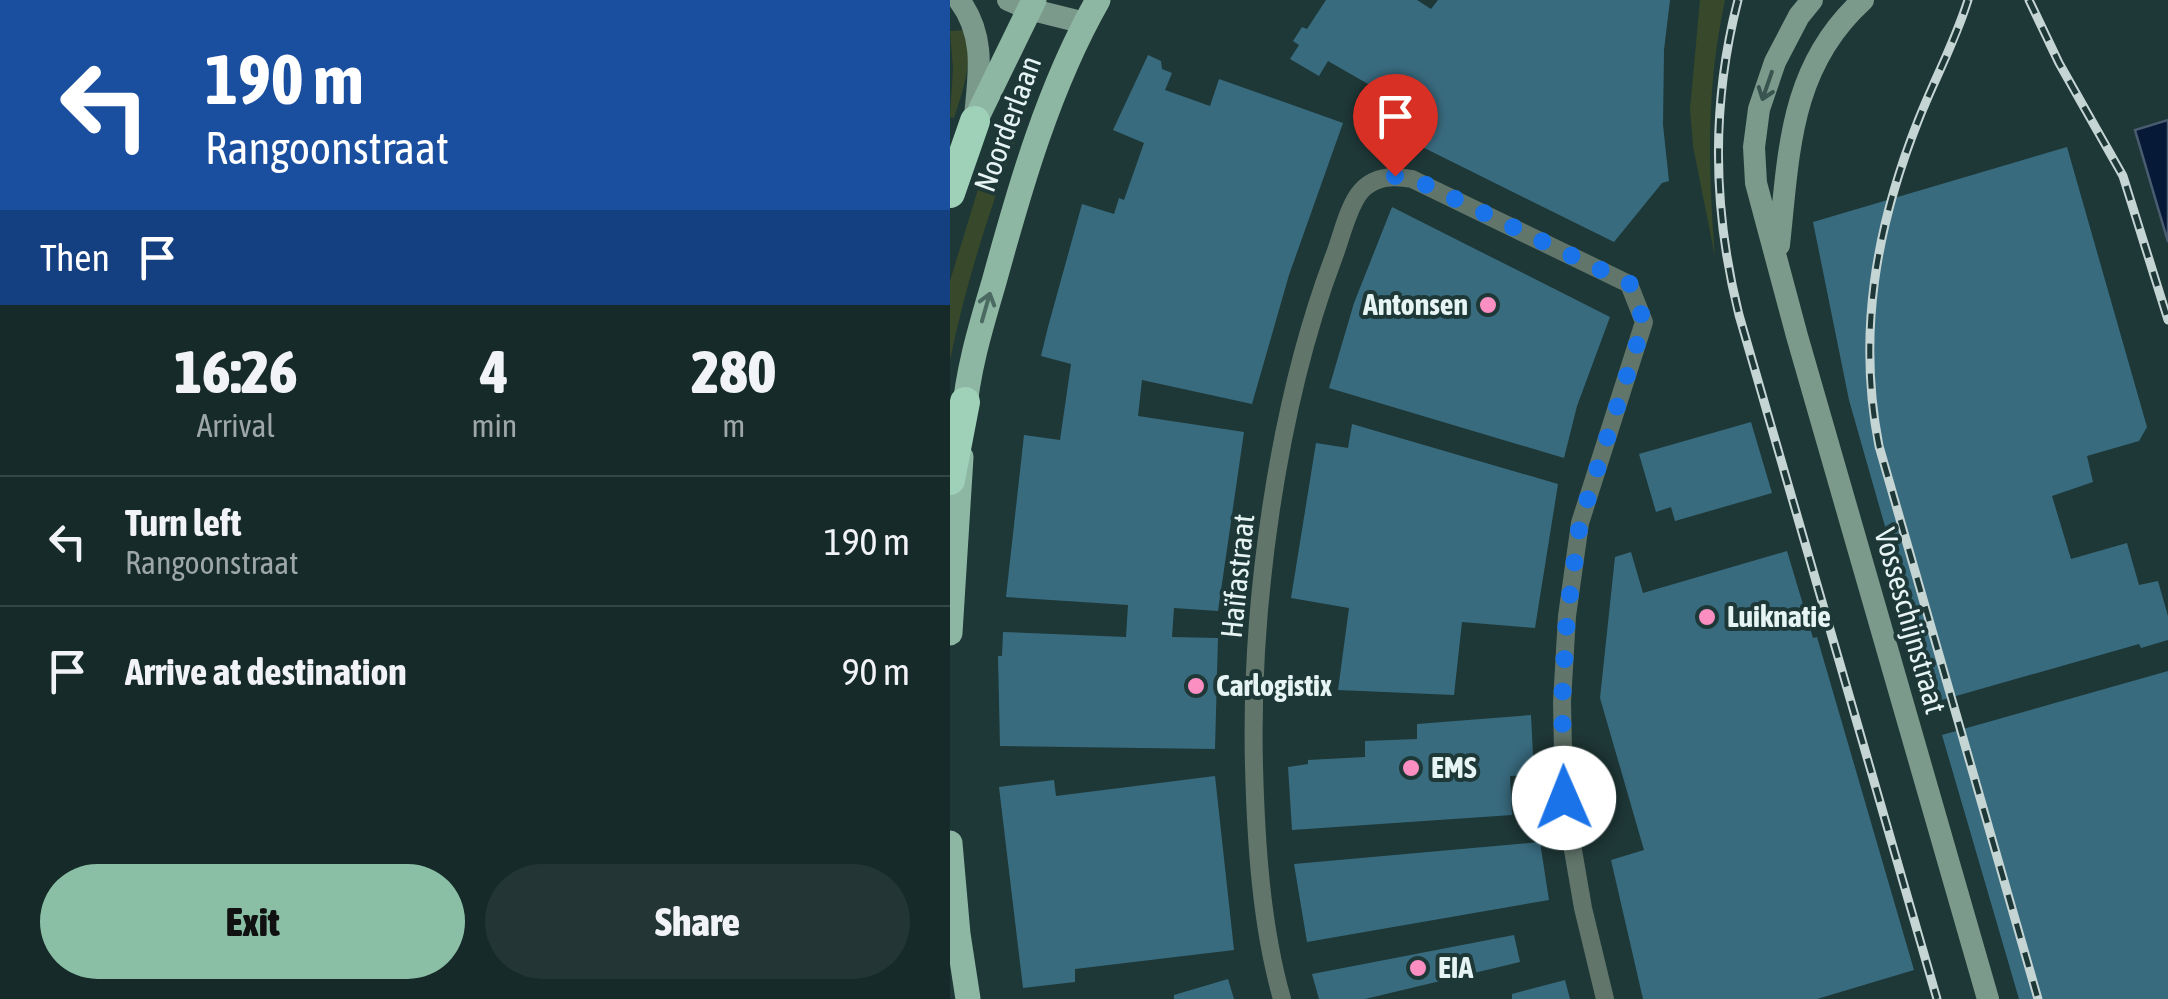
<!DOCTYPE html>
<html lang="en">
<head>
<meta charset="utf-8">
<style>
  body { margin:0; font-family:"Asap Condensed",sans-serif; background:#233635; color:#f1f3f6; height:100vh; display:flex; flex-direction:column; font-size:38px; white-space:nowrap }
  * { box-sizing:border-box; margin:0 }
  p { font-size:32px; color:#9ea7a8 }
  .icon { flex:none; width:55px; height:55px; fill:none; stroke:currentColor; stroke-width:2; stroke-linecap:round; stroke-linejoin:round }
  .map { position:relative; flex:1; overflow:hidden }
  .drawer { display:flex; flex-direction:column; background:#162a29; width:950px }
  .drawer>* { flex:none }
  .top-card { background:#1a4fa0; color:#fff; overflow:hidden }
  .pin { position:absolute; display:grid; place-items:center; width:85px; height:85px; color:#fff; margin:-102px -42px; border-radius:50% 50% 50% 0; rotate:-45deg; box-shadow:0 0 10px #0007 }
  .pin .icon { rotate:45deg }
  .me { position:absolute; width:110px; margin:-55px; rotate:359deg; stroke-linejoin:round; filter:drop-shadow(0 0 8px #0008) }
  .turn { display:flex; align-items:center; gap:35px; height:210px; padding:0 40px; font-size:45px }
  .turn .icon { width:130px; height:130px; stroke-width:2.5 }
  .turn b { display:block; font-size:70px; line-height:85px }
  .then { display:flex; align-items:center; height:95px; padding:0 40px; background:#0003; gap:20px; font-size:38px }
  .eta { display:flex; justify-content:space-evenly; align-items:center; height:170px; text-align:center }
  .eta b { font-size:60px; font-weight:800; line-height:70px }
  .primary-button { display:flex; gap:20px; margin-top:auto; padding:20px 40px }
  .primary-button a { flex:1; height:115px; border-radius:60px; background:#8abfa5; color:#111; font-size:40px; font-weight:800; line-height:115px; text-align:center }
  .primary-button a+a { background:#233635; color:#f1f3f6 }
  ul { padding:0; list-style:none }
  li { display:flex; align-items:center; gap:30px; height:130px; padding:0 40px; border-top:2px solid #354646 }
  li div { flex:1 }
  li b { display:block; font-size:38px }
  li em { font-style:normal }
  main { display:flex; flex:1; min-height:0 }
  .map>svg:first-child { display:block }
  .green { fill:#38482b }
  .water { fill:#061a37; stroke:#495c70; stroke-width:2.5 }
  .building { fill:#396b7f }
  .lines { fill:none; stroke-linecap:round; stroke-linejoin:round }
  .street { stroke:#61756b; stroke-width:18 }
  .secondary { stroke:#7b9a8b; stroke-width:22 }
  .primary { stroke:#8eb7a3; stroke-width:25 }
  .highway { stroke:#9fd1b9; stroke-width:30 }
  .rail-casing { stroke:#c4d5d4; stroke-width:9 }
  .rail { stroke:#1e3837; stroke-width:5; stroke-dasharray:15; stroke-linecap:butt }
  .oneway { stroke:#3a5550 }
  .oneway2 { stroke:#4b6b62 }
  .route { stroke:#1a73e8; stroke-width:18; stroke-dasharray:0 32.4 }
  .poi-dot { fill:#fc8fc2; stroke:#1e3837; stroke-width:4 }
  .labels { text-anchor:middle; stroke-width:8; stroke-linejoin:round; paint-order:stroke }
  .street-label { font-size:30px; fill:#e6f5f4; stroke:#1e3837 }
  .poi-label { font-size:30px; font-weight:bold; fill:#e6f5f4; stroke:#1e3837; text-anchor:start }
</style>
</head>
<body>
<main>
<section class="drawer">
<div class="top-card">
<div class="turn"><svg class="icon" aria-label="left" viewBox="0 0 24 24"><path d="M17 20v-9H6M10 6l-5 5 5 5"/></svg><div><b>190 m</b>Rangoonstraat</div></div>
<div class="then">Then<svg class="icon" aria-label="arrive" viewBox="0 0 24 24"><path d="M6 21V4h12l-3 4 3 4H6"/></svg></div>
</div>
<div class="eta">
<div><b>16:26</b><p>Arrival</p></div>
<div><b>4</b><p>min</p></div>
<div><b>280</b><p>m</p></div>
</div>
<ul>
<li><svg class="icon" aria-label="left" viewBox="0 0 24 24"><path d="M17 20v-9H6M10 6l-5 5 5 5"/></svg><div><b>Turn left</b><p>Rangoonstraat</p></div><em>190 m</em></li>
<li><svg class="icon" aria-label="arrive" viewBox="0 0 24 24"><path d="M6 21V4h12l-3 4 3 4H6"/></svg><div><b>Arrive at destination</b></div><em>90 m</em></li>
</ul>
<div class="primary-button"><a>Exit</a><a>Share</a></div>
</section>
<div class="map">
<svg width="1218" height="999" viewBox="0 0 1218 999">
  <rect width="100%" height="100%" fill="#1e3837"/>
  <path class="green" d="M 750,0 L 775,0 C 756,89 758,167 765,257 L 743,146 L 740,109 Z
    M 16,30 C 23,62 14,87 4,118 L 0,117 L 3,69 L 0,31 Z
    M 76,58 L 94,65 C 56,162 21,258 0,360 L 0,281 L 40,150 Z"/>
  <path class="water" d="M 1218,120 L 1218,242 L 1185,130 Z"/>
  <path class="building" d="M 376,0 L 467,0 L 481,9 L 488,0 L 720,0 L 714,50 L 713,125 L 719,181 L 712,183 L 664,242 L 434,128 L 447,112 L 418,84 L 378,61 L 369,76 L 340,59 L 349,45 L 343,41 L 352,27 L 357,29 Z
    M 198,55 L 211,61 L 212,69 L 222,73 L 215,90 L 260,106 L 269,79 L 393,123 L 339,275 L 302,404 L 192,380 L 188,416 L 294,432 L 268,611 L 224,608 L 222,637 L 268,638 L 265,749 L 50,746 L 48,656 L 52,656 L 53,632 L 176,637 L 178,605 L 56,597 L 74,435 L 110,440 L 121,364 L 91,356 L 98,327 L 132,204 L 164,214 L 169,198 L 174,200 L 194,143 L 163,130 Z
    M 1117,147 L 1197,427 L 1189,441 L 1137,456 L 1143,482 L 1102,496 L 1121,559 L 1177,543 L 1189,585 L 1208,581 L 1218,616 L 1218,640 L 1191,648 L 1189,644 L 985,702 L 899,400 L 863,222 Z
    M 442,207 L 660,317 L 627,406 L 614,458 L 379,388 L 404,303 Z
    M 801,422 L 822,493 L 725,521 L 721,507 L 706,512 L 689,454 Z
    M 402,424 L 608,484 L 585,628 L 512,622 L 504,695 L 388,690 L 399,608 L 341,598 L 366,443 L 398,448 Z
    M 837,551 L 863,638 L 867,637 L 964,970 L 867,999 L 693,999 L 661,860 L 694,850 L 650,698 L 665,557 L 681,552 L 693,593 Z
    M 1218,671 L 1218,999 L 1069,999 L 992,735 Z
    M 581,715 L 584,775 L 560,776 L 562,815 L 342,830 L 338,767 L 358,764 L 358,760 L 415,757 L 415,741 L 467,739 L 467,724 Z
    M 265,776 L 284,950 L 125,969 L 125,982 L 73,988 L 49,787 L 104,780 L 106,796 Z
    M 590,842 L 599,900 L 357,942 L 344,864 Z
    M 564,935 L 570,962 L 415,999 L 369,999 L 362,974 Z
    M 278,979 L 284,999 L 224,999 L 224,995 Z
    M 615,980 L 620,999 L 562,999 L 562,994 Z"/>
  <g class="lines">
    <path class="street" d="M 332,999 C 311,925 306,842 304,766 C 300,607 327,408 383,259 C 391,239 396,213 408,195 C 421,176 442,175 462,179 L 679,284 L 694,322 L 630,523 L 617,616 L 612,702 L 614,798 L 633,908 L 655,999"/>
    <path class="secondary" d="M 9,0 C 36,36 29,74 25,116
      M 58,0 L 79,9 L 135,23
      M 862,0 L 849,16 L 825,62 L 809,109 L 804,147 L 806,183 L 847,336 L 1038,999
      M 829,245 C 839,153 839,67 913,0"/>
    <path class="primary" d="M 25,121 L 84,0
      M 14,417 C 17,372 31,326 44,282 C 70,187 99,86 148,0
      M 0,633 L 11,457
      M 0,843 L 8,934 L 18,999"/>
    <path class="highway" d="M 0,193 L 25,121
      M 0,480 L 15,402"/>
    <g class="rail-casing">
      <path id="rail" d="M 788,0 C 761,104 763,211 789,315 L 987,999
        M 1018,0 C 1005,42 984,80 968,121 C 926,227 907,334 929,446 L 1088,999
        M 1079,0 L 1109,63 L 1173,176 L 1218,320"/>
    </g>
    <use href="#rail" class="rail"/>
  </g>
  <defs><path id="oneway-shaft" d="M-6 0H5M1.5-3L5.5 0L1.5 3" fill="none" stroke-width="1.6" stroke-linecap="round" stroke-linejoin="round" transform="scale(2.5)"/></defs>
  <use class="oneway" href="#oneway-shaft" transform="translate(817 86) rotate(109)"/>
  <use class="oneway2" href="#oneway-shaft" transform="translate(36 307) rotate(-74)"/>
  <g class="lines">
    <path class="route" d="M 445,176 L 462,178 L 680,284 L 694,322 L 630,523 L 617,616 L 612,702 L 614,798"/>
  </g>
  <g class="poi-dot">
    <circle cx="538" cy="305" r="10"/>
    <circle cx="757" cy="617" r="10"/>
    <circle cx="246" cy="686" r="10"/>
    <circle cx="461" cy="768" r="10"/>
    <circle cx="468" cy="968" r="10"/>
  </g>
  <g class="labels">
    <g class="street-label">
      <text transform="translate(58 124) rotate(-70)" y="10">Noorderlaan</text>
      <text transform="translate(288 576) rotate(-84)" y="10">Haïfastraat</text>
      <text transform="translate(960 621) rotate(74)" y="10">Vosseschijnstraat</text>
    </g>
    <g class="poi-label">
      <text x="518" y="315" text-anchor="end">Antonsen</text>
      <text x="777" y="627">Luiknatie</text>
      <text x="266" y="696">Carlogistix</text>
      <text x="481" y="778">EMS</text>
      <text x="488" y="978">EIA</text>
    </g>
  </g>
</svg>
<div class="pin" style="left:445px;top:176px;background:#d93025"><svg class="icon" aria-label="arrive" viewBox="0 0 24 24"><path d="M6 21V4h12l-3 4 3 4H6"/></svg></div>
<svg class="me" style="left:614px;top:798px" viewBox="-20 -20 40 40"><circle r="19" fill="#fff"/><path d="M0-13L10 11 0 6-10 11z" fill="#1a73e8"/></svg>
</div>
</main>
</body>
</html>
